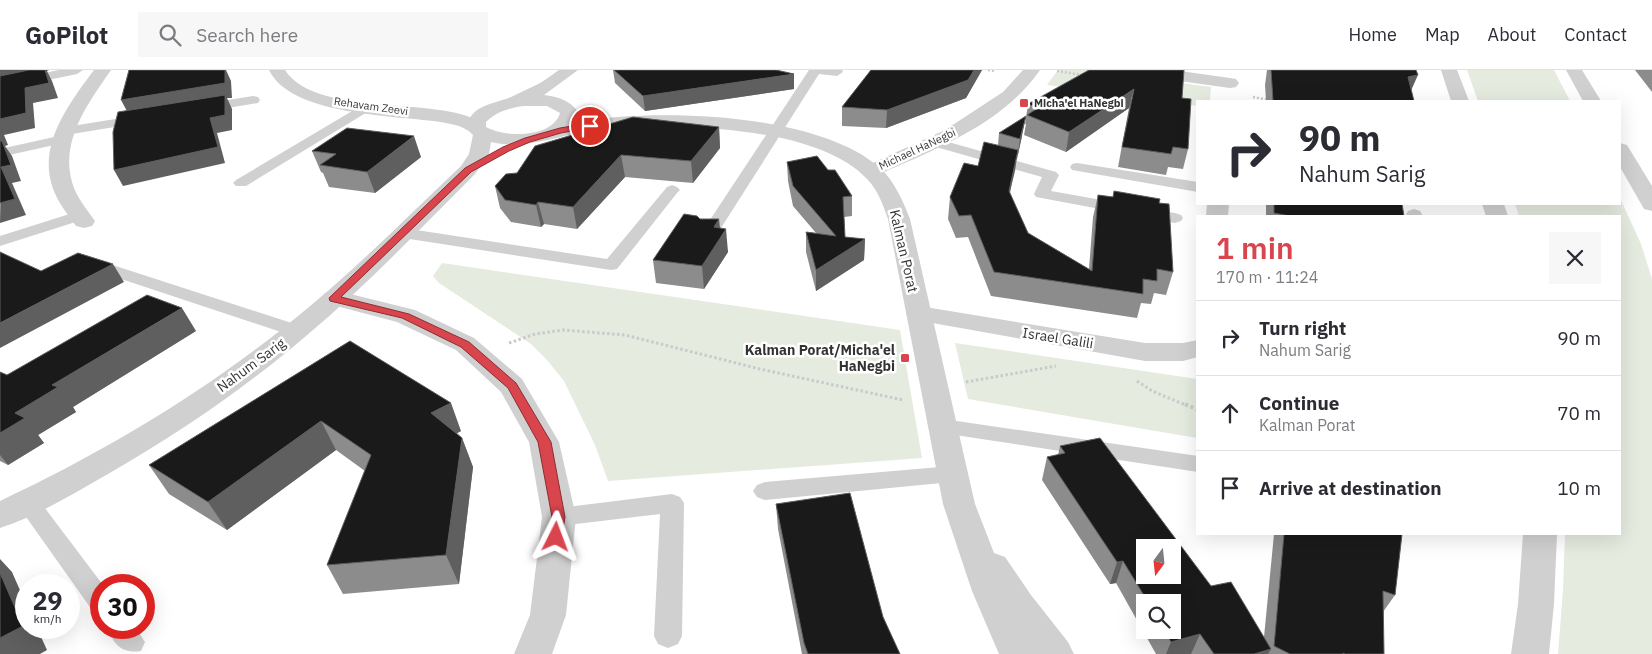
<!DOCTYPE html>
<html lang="en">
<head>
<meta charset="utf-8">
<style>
  body { margin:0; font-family:"IBM Plex Sans",sans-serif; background:#f7f7f7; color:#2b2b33; height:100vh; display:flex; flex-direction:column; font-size:19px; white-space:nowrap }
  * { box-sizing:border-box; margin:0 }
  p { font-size:16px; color:#7c7c81 }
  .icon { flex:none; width:28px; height:28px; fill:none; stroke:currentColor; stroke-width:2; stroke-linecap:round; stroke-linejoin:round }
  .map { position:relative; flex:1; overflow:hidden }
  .drawer { position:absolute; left:1196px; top:145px; width:425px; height:320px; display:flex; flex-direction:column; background:#fff; border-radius:0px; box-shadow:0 5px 20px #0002 }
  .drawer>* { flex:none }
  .banner { position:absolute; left:1196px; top:30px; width:425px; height:105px; border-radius:0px; box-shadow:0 5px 20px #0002; background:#fff; color:#2b2b33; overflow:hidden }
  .needle { width:32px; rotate:195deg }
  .controls { position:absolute; left:1136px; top:469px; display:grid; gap:10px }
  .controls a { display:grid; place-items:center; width:45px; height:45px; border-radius:0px; background:#fff; box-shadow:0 5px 20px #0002; font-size:25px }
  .speed { position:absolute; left:15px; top:504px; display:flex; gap:10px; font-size:25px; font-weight:700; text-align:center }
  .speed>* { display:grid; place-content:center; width:65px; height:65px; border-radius:50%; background:#fff; box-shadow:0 5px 20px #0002; line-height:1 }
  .speed small { font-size:12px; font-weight:400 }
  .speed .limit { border:8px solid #d22; background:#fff; color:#111 }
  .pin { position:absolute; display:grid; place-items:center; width:42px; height:42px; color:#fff; margin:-21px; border:2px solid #fff; border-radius:50%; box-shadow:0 1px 5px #0007 }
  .me { position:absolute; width:55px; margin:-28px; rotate:3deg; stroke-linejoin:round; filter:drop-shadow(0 0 4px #0008) }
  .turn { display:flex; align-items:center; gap:18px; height:105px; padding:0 20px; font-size:22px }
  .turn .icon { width:65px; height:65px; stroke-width:2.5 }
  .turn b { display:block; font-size:35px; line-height:42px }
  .round { display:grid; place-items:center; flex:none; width:52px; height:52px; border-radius:0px; background:#f7f7f7 }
  .summary { display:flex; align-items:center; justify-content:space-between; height:85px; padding:0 20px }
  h1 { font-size:30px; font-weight:600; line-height:38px; color:#d9454d }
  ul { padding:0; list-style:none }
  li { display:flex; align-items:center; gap:15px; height:75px; padding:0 20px; border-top:1px solid #e1e1e2 }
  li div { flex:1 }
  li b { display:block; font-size:19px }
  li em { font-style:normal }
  header { display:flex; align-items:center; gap:30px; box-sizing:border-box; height:70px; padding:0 25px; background:#fff; border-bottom:1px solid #e1e1e2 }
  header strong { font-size:24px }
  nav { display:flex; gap:28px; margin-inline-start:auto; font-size:18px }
  .search { width:350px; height:45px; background:#f7f7f7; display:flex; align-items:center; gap:12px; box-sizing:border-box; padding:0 18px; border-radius:0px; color:#7c7c81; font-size:19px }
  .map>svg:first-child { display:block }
  .green { fill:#e5ebdf }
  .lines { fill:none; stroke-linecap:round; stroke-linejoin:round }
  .path-far2 { stroke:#cacaca; stroke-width:2.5; stroke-dasharray:2 2; stroke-linecap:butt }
  .path-far1 { stroke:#cacaca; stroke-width:3; stroke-dasharray:2.5 2.5; stroke-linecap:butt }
  .path { stroke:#cacaca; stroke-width:4; stroke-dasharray:3 3; stroke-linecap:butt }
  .service { fill:#d0d0d0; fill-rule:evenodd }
  .minor { fill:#d0d0d0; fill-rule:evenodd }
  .tertiary { fill:#d0d0d0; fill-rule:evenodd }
  .wall { fill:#8c8c8c; fill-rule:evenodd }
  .shaded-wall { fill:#5f5f5f }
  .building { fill:#1a1a1a; stroke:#5f5f5f; fill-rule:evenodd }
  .route { fill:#d9454d; stroke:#8d2d32 }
  .poi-dot { fill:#d9454d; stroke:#fff; stroke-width:2 }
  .labels { text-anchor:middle; stroke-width:5; stroke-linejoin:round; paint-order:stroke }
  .far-poi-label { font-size:11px; font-weight:bold; fill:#333; stroke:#fff; text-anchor:start }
  .far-street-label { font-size:11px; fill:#333; stroke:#fff }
  .street-label { font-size:14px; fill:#333; stroke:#fff }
  .poi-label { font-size:14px; font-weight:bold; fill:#333; stroke:#fff; text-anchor:end }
</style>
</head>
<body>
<header>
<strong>GoPilot</strong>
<div class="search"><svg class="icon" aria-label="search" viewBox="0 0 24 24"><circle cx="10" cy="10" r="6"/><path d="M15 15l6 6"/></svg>Search here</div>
<nav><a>Home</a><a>Map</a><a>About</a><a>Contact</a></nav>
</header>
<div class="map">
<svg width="1652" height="584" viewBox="0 0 1652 584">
  <rect width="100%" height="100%" fill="#fff"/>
  <path class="green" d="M 1058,0 L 1086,0 L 1211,17 L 1210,31 L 1198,31 L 1197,36 L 1047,15 Z
    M 1467,0 L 1554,0 L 1570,31 L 1478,31 Z
    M 1620,128 L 1641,174 L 1652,209 L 1652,584 L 1558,584 L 1563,520 L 1565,464 L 1620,464 L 1620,146 L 1519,146 L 1515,134 L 1620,134 Z
    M 442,193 L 900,260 L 922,388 L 608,411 L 595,375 L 564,311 L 547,290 L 531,274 L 439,213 L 433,206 Z
    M 955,273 L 1197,309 L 1197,368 L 968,329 Z"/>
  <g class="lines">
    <path class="path-far2" d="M 988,0 L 995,1
      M 1057,1 L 1083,5
      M 1253,27 L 1269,30"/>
    <path class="path-far1" d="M 509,273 L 535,264 L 564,260 L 625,265 L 760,299 L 903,330
      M 1137,311 L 1152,321 L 1188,336
      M 966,312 L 1056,296"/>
    <path class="path" d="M 1185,334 L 1198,340"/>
    <path class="service" d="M 59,0 L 83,0 L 77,4 L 0,20 L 0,12 Z
      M 809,0 L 842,0 L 843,2 L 837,6 L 819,4 L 714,169 L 702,169 L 700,165 Z
      M 253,26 L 258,27 L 260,30 L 258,33 L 203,42 L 196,38 L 203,34 Z
      M 364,34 L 369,35 L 371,38 L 369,41 L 246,116 L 236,116 L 233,113 L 236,110 Z
      M 140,45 L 147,49 L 145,52 L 66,65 L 59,61 L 66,57 Z
      M 63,65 L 68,66 L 70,69 L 68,72 L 0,87 L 0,79 Z
      M 934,68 L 1056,102 L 1059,105 L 1051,121 L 1175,143 L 1181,145 L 1183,148 L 1181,151 L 1175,153 L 1036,127 L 1034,124 L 1042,107 L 929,75 L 927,72 L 929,69 Z
      M 1077,93 L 1198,112 L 1198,122 L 1072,100 L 1070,97 L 1072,94 Z
      M 672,115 L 677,117 L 680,120 L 677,123 L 617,199 L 611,200 L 403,168 L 397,167 L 395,163 L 397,159 L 403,158 L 607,189 L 667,117 Z
      M 1414,139 L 1420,141 L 1423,146 L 1407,146 L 1406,144 L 1408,141 Z
      M 79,141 L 85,143 L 87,146 L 85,149 L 0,176 L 0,166 Z
      M 91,188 L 304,257 L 307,261 L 304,265 L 297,267 L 290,265 L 85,197 L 82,193 L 85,189 Z
      M 943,349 L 1198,386 L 1198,402 L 935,362 L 932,357 L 935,352 Z
      M 952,396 L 960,398 L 963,404 L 960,410 L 952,412 L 765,430 L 757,427 L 753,421 L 757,415 L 765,412 Z
      M 27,422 L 35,425 L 103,515 L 101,515 L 101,543 L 92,540 L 19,437 L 15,431 L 19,425 Z
      M 672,424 L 680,427 L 684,433 L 682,566 L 678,574 L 668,578 L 658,574 L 654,566 L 660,444 L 559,456 L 550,454 L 547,447 L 550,440 L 559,438 Z
      M 107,558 L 136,558 L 145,572 L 141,581 C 121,584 114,574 107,558 Z"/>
    <path class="minor" d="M 94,0 L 111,0 C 89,32 60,70 72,112 C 76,127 86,138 95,151 L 92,156 L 84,158 L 76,156 C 66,142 55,129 51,112 C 40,71 71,31 94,0 Z
      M 269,0 L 285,0 C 318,52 461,22 487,59 L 484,63 C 473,66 469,60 459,56 C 453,54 446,53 440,52 C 395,45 291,46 269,0 Z
      M 1023,0 L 1040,0 C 1003,54 936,79 878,105 L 871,107 L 864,105 L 861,101 L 864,97 L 945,60 L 1003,22 Z
      M 1128,0 L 1173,0 L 1230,8 L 1236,9 L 1239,13 L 1236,17 L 1230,18 L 1136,5 L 1130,4 Z
      M 1207,134 L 1229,134 L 1228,146 L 1206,146 Z
      M 334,220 L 415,240 L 474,268 L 522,309 L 526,316 L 559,372 L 576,447 L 566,545 L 552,584 L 514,584 L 530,545 L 542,447 L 529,372 L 501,322 L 456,280 L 397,252 L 325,233 L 321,228 L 325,223 Z
      M 919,236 L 1145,273 L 1183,273 L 1198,270 L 1198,287 L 1183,291 L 1145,291 L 910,249 L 906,244 L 910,239 Z"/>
    <path class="tertiary" d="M 559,0 L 578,0 L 544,25 C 558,27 570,30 578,42 L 576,52 C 655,38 816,42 879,97 C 894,110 903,131 910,149 L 975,434 L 994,483 L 1005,487 L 1031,525 L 1068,572 L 1074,584 L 999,584 L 972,521 L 943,434 L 888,149 C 883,135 878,120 867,109 C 814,52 657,52 585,62 C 553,67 524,80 491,72 L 489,84 L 475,104 C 420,159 366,216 306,266 C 245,318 178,364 108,404 C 74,423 38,446 0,458 L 0,431 C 102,383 200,325 287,255 C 349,206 404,150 461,96 L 469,84 L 473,65 L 467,59 C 468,35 494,34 511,27 C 518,24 525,20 532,17 C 542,13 550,6 559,0 ZM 524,36 L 547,36 L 560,43 C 553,68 505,68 486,57 L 486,52 C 497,41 510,38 524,36 Z
      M 1441,0 L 1457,0 L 1469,31 L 1451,31 Z
      M 1566,0 L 1582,0 L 1601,31 L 1583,31 Z
      M 1620,73 L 1627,75 L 1652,116 L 1652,141 L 1644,139 L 1620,97 Z
      M 1482,134 L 1504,134 L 1508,146 L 1486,146 Z
      M 1523,464 L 1557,464 L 1554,534 L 1549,584 L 1511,584 L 1518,534 Z"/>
  </g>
  <path class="wall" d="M 613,0 L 776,0 L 794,4 L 794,19 L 645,41 L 615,13 Z
    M 871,0 L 982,0 L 966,28 L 886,58 L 842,56 L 842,37 Z
    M 1267,0 L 1416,0 L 1411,20 L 1414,31 L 1266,31 L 1265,15 Z
    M 1635,0 L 1652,0 L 1652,22 Z
    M 1182,28 L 1188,79 L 1183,99 L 1168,97 L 1166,105 L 1118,97 L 1129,38 L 1066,82 L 1024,65 L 1026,54 L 1025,54 L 1028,34 Z
    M 719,57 L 720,78 L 693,113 L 625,107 L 577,159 L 544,154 L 541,157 L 511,152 L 500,138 L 495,116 L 517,103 Z
    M 999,63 L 1022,66 L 1017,89 L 1016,89 L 1010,123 L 1028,163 L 1089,199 L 1093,147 L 1098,125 L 1159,133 L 1173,202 L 1166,225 L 1154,223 L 1151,234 L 1141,233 L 1137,248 L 991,226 L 968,167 L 956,168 L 948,149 L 950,127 L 978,96 L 998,75 Z
    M 312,81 L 421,87 L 375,123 L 329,117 L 323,103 L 321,102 Z
    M 787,92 L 828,100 L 852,126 L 852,146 L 844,147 L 845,167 L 865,169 L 864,190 L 816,221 L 806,182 L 806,162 L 816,163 L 793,136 L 788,111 Z
    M 1266,134 L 1402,134 L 1404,146 L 1266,146 Z
    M 700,149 L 720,158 L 728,182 L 704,219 L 656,213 L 653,190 Z
    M 196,261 L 73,337 L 76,342 L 38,365 L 44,373 L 8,395 L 0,391 L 0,302 L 7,305 Z
    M 350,271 L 461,361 L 457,363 L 462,368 L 473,397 L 459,514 L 343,524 L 327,495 L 365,401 L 336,380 L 227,460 L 169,424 L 149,395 Z
    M 1060,376 L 1211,516 L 1264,567 L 1274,464 L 1402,464 L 1395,525 L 1383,542 L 1384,584 L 1156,584 L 1116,513 L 1110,514 L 1042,410 L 1047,387 L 1058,385 ZM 1145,532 L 1172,532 L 1172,560 L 1145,560 Z
    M 776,434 L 883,547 L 900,584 L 802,584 L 778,459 Z"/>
  <path class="shaded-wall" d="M 0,0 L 49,0 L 47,1 L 52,11 L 58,28 L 33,33 L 35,58 L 4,65 L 8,75 L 5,76 L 12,86 L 21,111 L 12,113 L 26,145 L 0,153 L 1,97 L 0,78 L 0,49 L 25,18 L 0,12 Z
    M 225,0 L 226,0 L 231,11 L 232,28 L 227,28 L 232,39 L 232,60 L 217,63 L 225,93 L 123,116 L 114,100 L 129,45 L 121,30 Z
    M 974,0 L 982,0 L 966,28 L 886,58 L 887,40 Z
    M 794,4 L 794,19 L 645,41 L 643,26 Z
    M 1418,5 L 1409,25 L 1408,7 Z
    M 1134,19 L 1129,38 L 1066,82 L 1069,62 Z
    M 1026,46 L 1022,66 L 1017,89 L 1020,69 Z
    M 719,57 L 720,78 L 693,113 L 691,91 Z
    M 414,66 L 421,87 L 375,123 L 367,102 Z
    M 1018,80 L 1015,101 L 1005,142 L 1009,121 Z
    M 621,85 L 625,107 L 577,159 L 573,137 Z
    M 538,132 L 544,154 L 541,157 L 536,135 Z
    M 719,149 L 721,167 L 726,159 L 728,182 L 704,219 L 702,196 L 714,157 Z
    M 865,169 L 864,190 L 816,221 L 816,200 Z
    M 113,194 L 124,212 L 0,278 L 0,253 Z
    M 182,238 L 196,261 L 73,337 L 76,342 L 38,365 L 44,373 L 8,395 L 0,385 L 0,363 L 15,343 L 52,315 Z
    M 451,333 L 461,361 L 442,372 L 431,343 Z
    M 321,351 L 336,380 L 227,460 L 208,432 Z
    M 462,368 L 473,397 L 459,514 L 446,485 Z
    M 0,489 L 12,502 L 26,534 L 26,558 L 37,558 L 47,580 L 40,584 L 0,584 Z
    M 1123,491 L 1116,513 L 1110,514 L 1117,492 Z
    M 1200,564 L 1191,584 L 1166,584 L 1171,572 Z
    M 1271,579 L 1268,584 L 1254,584 Z"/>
  <path class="building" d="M 29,0 L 45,0 L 49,13 L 25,18 L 26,43 L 0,49 L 0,6 Z
    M 129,0 L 225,0 L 225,13 L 121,30 Z
    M 614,0 L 776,0 L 794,4 L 643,26 Z
    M 871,0 L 974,0 L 968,10 L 887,40 L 842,37 Z
    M 1089,0 L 1184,0 L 1182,28 L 1191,29 L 1188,79 L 1173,77 L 1171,84 L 1122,77 L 1134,19 L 1069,62 L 1027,45 L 1038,38 L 1028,34 Z
    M 1271,0 L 1416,0 L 1418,5 L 1408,7 L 1414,31 L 1273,31 Z
    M 225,25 L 225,45 L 210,48 L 218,77 L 114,100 L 113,62 L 118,42 Z
    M 1026,46 L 1020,69 L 999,63 Z
    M 633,47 L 719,57 L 691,91 L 621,85 L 573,137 L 538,132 L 536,135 L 505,130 L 495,116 L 506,104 L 517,103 L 535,76 Z
    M 347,58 L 414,66 L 367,102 L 320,95 L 336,84 L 312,81 Z
    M 0,71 L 2,71 L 11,95 L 1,97 L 15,129 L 0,133 Z
    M 984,72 L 1018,80 L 1009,121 L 1028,163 L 1092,201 L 1098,125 L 1113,127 L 1114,121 L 1160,129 L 1159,133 L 1169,134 L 1173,202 L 1157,199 L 1157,211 L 1143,209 L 1143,224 L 994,202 L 971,145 L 959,146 L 950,127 L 964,93 L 978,96 Z
    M 817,86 L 828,100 L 835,100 L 852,126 L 843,127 L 845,167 L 865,169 L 816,200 L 806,162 L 836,166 L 793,116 L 787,92 Z
    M 1274,134 L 1402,134 L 1404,146 L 1290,146 L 1274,143 Z
    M 684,144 L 697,146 L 700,149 L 719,149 L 714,157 L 726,159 L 702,196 L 653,190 Z
    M 0,182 L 41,201 L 78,183 L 113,194 L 0,253 Z
    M 147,225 L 182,238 L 52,315 L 58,317 L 15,343 L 25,348 L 0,363 L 0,302 L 7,305 Z
    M 350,271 L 451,333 L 431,343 L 462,368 L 446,485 L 327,495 L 371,385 L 321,351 L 208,432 L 149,395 Z
    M 1100,368 L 1211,516 L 1231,512 L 1271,579 L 1254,584 L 1214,584 L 1200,564 L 1171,572 L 1164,560 L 1172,560 L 1172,532 L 1148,532 L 1123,491 L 1117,492 L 1047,387 L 1065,383 L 1060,376 ZM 1145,478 L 1172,478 L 1172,505 L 1145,505 Z
    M 850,423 L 883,547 L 900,584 L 808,584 L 804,573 L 776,434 Z
    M 1284,464 L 1402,464 L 1395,525 L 1383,521 L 1384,584 L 1345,584 L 1343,583 L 1343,584 L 1290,584 L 1274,576 Z
    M 0,503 L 23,556 L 0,568 Z"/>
  <path class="route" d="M 590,53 L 593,54 L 593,57 L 561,63 L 530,72 L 509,81 L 471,102 L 341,227 L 409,244 L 469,272 L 516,313 L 551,372 L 565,447 L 561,471 L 556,472 L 552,471 L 550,467 L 552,447 L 538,372 L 508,318 L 461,277 L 402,248 L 330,231 L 329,228 L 465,98 L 503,77 L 525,68 L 560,58 Z"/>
  <g class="poi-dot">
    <rect x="1019" y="28" width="10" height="10" rx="2.5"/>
    <rect x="900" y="283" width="10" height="10" rx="2.5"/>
  </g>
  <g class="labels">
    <g class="far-poi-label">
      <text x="1034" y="37">Micha'el HaNegbi</text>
    </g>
    <g class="far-street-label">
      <text transform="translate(371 36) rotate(8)" y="4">Rehavam Zeevi</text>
      <text transform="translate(917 79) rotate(-25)" y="4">Michael HaNegbi</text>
    </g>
    <g class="street-label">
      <text transform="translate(904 181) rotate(77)" y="5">Kalman Porat</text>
      <text transform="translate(1058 268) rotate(9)" y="5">Israel Galili</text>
      <text transform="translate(251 295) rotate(-36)" y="5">Nahum Sarig</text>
    </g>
    <g class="poi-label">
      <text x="895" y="285">Kalman Porat/Micha'el<tspan x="895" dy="16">HaNegbi</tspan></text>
    </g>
  </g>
</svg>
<div class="controls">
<a><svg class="needle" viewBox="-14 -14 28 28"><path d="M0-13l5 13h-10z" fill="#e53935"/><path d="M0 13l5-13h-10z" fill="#7c7c81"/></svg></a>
<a><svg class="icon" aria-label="search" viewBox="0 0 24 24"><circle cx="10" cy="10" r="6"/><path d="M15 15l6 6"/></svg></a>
</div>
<div class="speed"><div>29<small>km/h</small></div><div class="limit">30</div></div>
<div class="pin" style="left:590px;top:56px;background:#d93025"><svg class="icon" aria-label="arrive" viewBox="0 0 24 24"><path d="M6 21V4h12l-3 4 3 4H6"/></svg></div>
<svg class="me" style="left:556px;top:467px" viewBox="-20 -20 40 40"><path d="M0-17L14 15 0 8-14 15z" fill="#d9454d" stroke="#fff" stroke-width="4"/></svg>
<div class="banner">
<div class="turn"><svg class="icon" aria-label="right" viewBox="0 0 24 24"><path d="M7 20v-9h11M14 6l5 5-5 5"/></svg><div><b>90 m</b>Nahum Sarig</div></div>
</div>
<section class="drawer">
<div class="summary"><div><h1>1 min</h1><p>170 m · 11:24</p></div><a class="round"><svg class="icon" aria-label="close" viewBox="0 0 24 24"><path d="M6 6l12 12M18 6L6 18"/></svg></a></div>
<ul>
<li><svg class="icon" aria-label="right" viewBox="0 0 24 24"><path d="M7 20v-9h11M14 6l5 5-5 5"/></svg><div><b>Turn right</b><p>Nahum Sarig</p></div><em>90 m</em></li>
<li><svg class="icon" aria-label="ahead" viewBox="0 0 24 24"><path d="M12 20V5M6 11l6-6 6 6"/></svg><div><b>Continue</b><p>Kalman Porat</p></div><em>70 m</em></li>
<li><svg class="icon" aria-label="arrive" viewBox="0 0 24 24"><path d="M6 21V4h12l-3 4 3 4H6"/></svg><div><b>Arrive at destination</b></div><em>10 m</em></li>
</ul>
</section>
</div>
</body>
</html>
